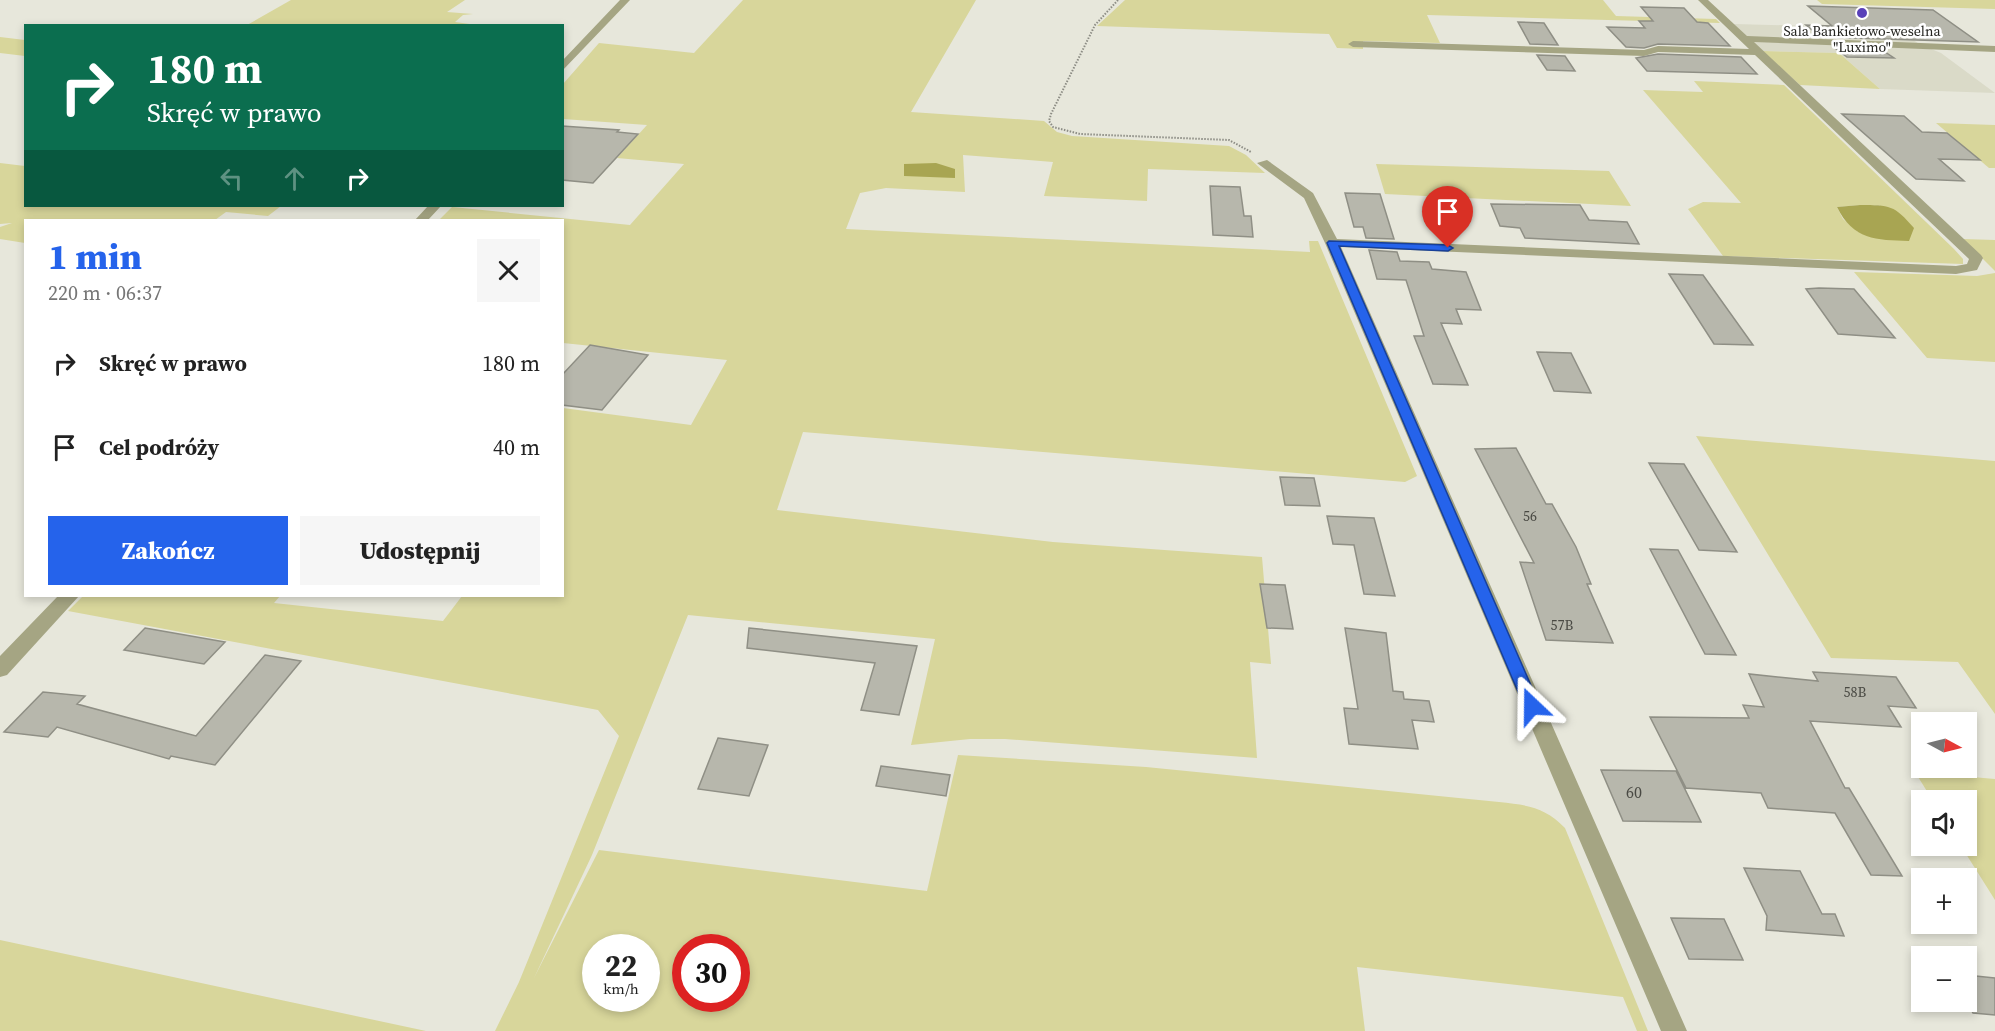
<!DOCTYPE html>
<html lang="pl">
<head>
<meta charset="utf-8">
<style>
  body { margin:0; font-family:"Source Serif 4",serif; background:#f6f6f6; color:#222; height:100vh; display:flex; flex-direction:column; font-size:22px; white-space:nowrap }
  * { box-sizing:border-box; margin:0 }
  p { font-size:20px; color:#767676 }
  .icon { flex:none; width:33px; height:33px; fill:none; stroke:currentColor; stroke-width:2; stroke-linecap:round; stroke-linejoin:round }
  .map { position:relative; flex:1; overflow:hidden }
  .sheet { position:absolute; left:24px; top:219px; width:540px; height:378px; display:flex; flex-direction:column; background:#fff; border-radius:0px; box-shadow:0 3px 9px #0003 }
  .sheet>* { flex:none }
  .top-card { position:absolute; left:24px; top:24px; width:540px; height:183px; border-radius:0px; box-shadow:0 3px 9px #0003; background:#0b6e4f; color:#fff; overflow:hidden }
  .needle { width:39px; rotate:97deg }
  .buttons { position:absolute; left:1911px; top:712px; display:grid; gap:12px }
  .buttons a { display:grid; place-items:center; width:66px; height:66px; border-radius:0px; background:#fff; box-shadow:0 3px 9px #0003; font-size:30px }
  .speed { position:absolute; left:582px; top:934px; display:flex; gap:12px; font-size:30px; font-weight:700; text-align:center }
  .speed>* { display:grid; place-content:center; width:78px; height:78px; border-radius:50%; background:#fff; box-shadow:0 3px 9px #0003; line-height:1 }
  .speed small { font-size:15px; font-weight:400 }
  .speed .limit { border:9px solid #d22; background:#fff; color:#111 }
  .pin { position:absolute; display:grid; place-items:center; width:51px; height:51px; color:#fff; margin:-62px -26px; border-radius:50% 50% 50% 0; rotate:-45deg; box-shadow:0 0 6px #0007 }
  .pin .icon { rotate:45deg }
  .me { position:absolute; width:66px; margin:-33px; rotate:337deg; stroke-linejoin:round; filter:drop-shadow(0 0 4px #0008) }
  .turn { display:flex; align-items:center; gap:21px; height:126px; padding:0 24px; font-size:27px }
  .turn .icon { width:78px; height:78px; stroke-width:2.5 }
  .turn b { display:block; font-size:42px; line-height:51px }
  .lanes { display:flex; align-items:center; height:57px; padding:0 24px; background:#0003; justify-content:center; gap:30px; direction:ltr }
  .lanes .off { opacity:.35 }
  .round { display:grid; place-items:center; flex:none; width:63px; height:63px; border-radius:0px; background:#f6f6f6 }
  .head { display:flex; align-items:center; justify-content:space-between; height:102px; padding:0 24px }
  h1 { font-size:36px; font-weight:800; line-height:45px; color:#2563eb }
  .button { display:flex; gap:12px; margin-top:auto; padding:12px 24px }
  .button a { flex:1; height:69px; border-radius:0px; background:#2563eb; color:#fff; font-size:24px; font-weight:800; line-height:69px; text-align:center }
  .button a+a { background:#f6f6f6; color:#222 }
  ul { padding:0; list-style:none }
  li { display:flex; align-items:center; gap:18px; height:84px; padding:0 24px }
  li div { flex:1 }
  li b { display:block; font-size:22px }
  li em { font-style:normal }
  .map>svg:first-child { display:block }
  .built { fill:#dadac8 }
  .green { fill:#d8d69b; fill-rule:evenodd }
  .water { fill:#a8a552 }
  .building { fill:#b7b7ac; stroke:#8f8f85; stroke-width:1.5 }
  .lines { fill:none; stroke-linecap:round; stroke-linejoin:round }
  .path { stroke:#8c8c84; stroke-width:2; stroke-dasharray:1.5 1.5; stroke-linecap:butt }
  .minor { fill:#a5a583; fill-rule:evenodd }
  .route { fill:#2563eb; stroke:#184099; stroke-width:1.5 }
  .poi-dot { fill:#5941b9; stroke:#fff; stroke-width:2 }
  .labels { text-anchor:middle; stroke-width:5; stroke-linejoin:round; paint-order:stroke }
  .far-poi-label { font-size:14px; fill:#242420; stroke:#fff }
  .number-label { font-size:14px; fill:#494943 }
  .near-number-label { font-size:16px; fill:#494943 }
</style>
</head>
<body>
<div class="map">
<svg width="1995" height="1031" viewBox="0 0 1995 1031">
  <rect width="100%" height="100%" fill="#e7e7db"/>
  <path class="built" d="M 1734,24 L 1897,28 L 1919,44 L 1941,53 L 1995,93 L 1880,89 L 1839,53 L 1762,51 Z"/>
  <path class="green" d="M 291,0 L 465,0 L 447,12 L 473,14 L 463,15 L 455,22 L 477,25 L 247,25 Z
    M 743,0 L 976,0 L 911,112 L 1044,121 L 1057,132 L 1072,136 L 1229,146 L 1246,155 L 1265,173 L 1148,169 L 1147,201 L 1044,196 L 1053,162 L 963,155 L 965,192 L 886,188 L 860,193 L 846,229 L 1310,252 L 1309,241 L 1318,241 L 1417,476 L 1405,482 L 803,432 L 777,510 L 1053,542 L 1262,557 L 1271,664 L 1250,662 L 1257,758 L 1005,739 L 970,739 L 911,745 L 935,639 L 688,615 L 592,855 L 534,978 L 599,850 L 927,891 L 958,755 L 1146,767 L 1499,802 C 1527,805 1545,807 1565,828 L 1648,1031 L 1637,1031 L 1623,997 L 1357,967 L 1365,1031 L 495,1031 L 519,982 L 619,736 L 598,710 L 68,611 L 83,596 L 280,596 L 274,603 L 443,621 L 462,596 L 562,596 L 563,408 L 691,425 L 727,360 L 563,343 L 562,220 L 439,220 L 452,207 L 630,225 L 684,164 L 617,158 L 647,125 L 563,119 L 563,84 L 599,43 L 694,53 ZM 596,948 L 646,948 L 646,999 L 596,999 ZM 686,948 L 736,948 L 736,999 L 686,999 Z
    M 1125,0 L 1603,0 L 1616,16 L 1716,19 L 1720,23 L 1427,15 L 1440,43 L 1363,41 L 1363,49 L 1337,48 L 1329,34 L 1097,26 Z
    M 1817,0 L 1995,0 L 1995,9 L 1822,4 Z
    M 0,37 L 25,40 L 25,56 L 0,53 Z
    M 1762,51 L 1839,53 L 1880,89 L 1800,85 Z
    M 1694,81 L 1784,85 L 1954,249 L 1963,259 L 1963,264 L 1723,256 L 1688,209 L 1703,202 L 1741,203 L 1643,90 L 1703,92 ZM 1860,205 L 1880,205 L 1858,232 L 1843,219 L 1837,207 Z
    M 1936,123 L 1995,125 L 1995,168 L 1989,168 Z
    M 0,163 L 25,166 L 26,206 L 281,206 L 268,216 L 226,212 L 215,220 L 26,220 L 25,243 L 0,239 L 0,227 L 12,223 L 0,224 Z
    M 1376,164 L 1609,171 L 1631,206 L 1385,194 Z
    M 1963,239 L 1995,240 L 1995,271 Z
    M 1854,272 L 1977,276 L 1995,273 L 1995,362 L 1927,358 Z
    M 1696,436 L 1995,461 L 1995,714 L 1958,662 L 1831,658 Z
    M 1915,772 L 1995,779 L 1995,900 L 1961,846 L 1966,846 L 1966,801 L 1933,801 Z
    M 0,940 L 426,1031 L 0,1031 Z"/>
  <path class="water" d="M 936,163 L 955,169 L 955,178 L 904,176 L 904,164 Z
    M 1860,205 C 1890,205 1894,205 1914,228 L 1909,241 C 1876,240 1853,240 1837,207 Z"/>
  <path class="building" d="M 1808,6 L 1933,10 L 1978,42 L 1821,37 L 1806,25 L 1832,26 Z
    M 1641,7 L 1684,8 L 1697,22 L 1708,23 L 1730,46 L 1658,44 L 1644,48 L 1626,47 L 1607,27 L 1645,28 L 1639,21 L 1653,21 Z
    M 1518,22 L 1544,23 L 1558,45 L 1530,44 Z
    M 1835,48 L 1882,50 L 1894,58 L 1847,57 Z
    M 1658,54 L 1741,57 L 1757,74 L 1647,71 L 1636,58 Z
    M 1537,55 L 1565,56 L 1575,71 L 1547,70 Z
    M 1842,114 L 1904,116 L 1922,132 L 1947,133 L 1980,160 L 1939,159 L 1964,181 L 1916,179 Z
    M 562,126 L 619,130 L 617,132 L 638,134 L 593,183 L 562,180 Z
    M 1210,186 L 1240,187 L 1244,216 L 1251,216 L 1253,237 L 1213,235 Z
    M 1345,193 L 1380,194 L 1394,239 L 1366,238 L 1363,227 L 1354,227 Z
    M 1491,204 L 1580,205 L 1589,220 L 1627,222 L 1639,244 L 1525,238 L 1520,228 L 1500,226 Z
    M 1369,250 L 1397,252 L 1400,261 L 1429,262 L 1432,269 L 1466,272 L 1481,310 L 1456,309 L 1462,324 L 1441,323 L 1468,385 L 1433,384 L 1414,336 L 1424,336 L 1406,280 L 1377,279 Z
    M 1669,274 L 1703,275 L 1753,345 L 1714,344 Z
    M 1819,288 L 1854,289 L 1895,338 L 1838,334 L 1806,289 Z
    M 590,345 L 648,355 L 602,410 L 562,405 L 562,375 Z
    M 1537,352 L 1571,353 L 1591,393 L 1554,391 Z
    M 1516,448 L 1546,504 L 1552,504 L 1576,547 L 1591,584 L 1587,584 L 1613,643 L 1546,640 L 1520,562 L 1534,563 L 1475,449 Z
    M 1649,463 L 1684,464 L 1737,552 L 1699,550 Z
    M 1280,477 L 1314,478 L 1320,506 L 1285,505 Z
    M 1327,516 L 1374,518 L 1395,596 L 1364,594 L 1354,545 L 1333,544 Z
    M 1650,549 L 1678,550 L 1736,655 L 1705,654 Z
    M 1260,584 L 1285,585 L 1293,629 L 1267,628 Z
    M 145,628 L 225,642 L 204,664 L 124,650 Z
    M 749,628 L 917,646 L 899,715 L 861,710 L 875,663 L 747,648 Z
    M 1345,628 L 1386,633 L 1393,691 L 1403,692 L 1404,699 L 1429,701 L 1434,722 L 1412,720 L 1418,749 L 1349,744 L 1344,708 L 1358,709 Z
    M 265,655 L 301,661 L 215,765 L 171,756 L 169,759 L 57,727 L 48,737 L 4,732 L 43,692 L 85,696 L 77,704 L 196,736 Z
    M 1813,672 L 1896,677 L 1916,708 L 1888,706 L 1901,727 L 1810,721 L 1845,788 L 1849,788 L 1902,876 L 1871,875 L 1835,813 L 1768,808 L 1761,793 L 1686,788 L 1650,717 L 1749,718 L 1743,705 L 1764,707 L 1749,674 L 1818,681 Z
    M 718,738 L 768,745 L 749,796 L 698,789 Z
    M 881,766 L 950,775 L 946,796 L 876,786 Z
    M 1601,770 L 1676,771 L 1701,822 L 1623,821 Z
    M 1744,868 L 1800,871 L 1822,914 L 1835,914 L 1844,936 L 1766,930 L 1767,916 Z
    M 1671,918 L 1724,919 L 1743,960 L 1689,959 Z
    M 1966,975 L 1995,978 L 1995,1015 L 1973,1013 L 1966,1000 Z"/>
  <g class="lines">
    <path class="path" d="M 1118,0 L 1095,25 L 1051,114 L 1049,121 L 1053,127 L 1080,134 L 1229,140 L 1251,152"/>
    <path class="minor" d="M 620,0 L 630,0 L 562,71 L 562,61 Z
      M 1698,0 L 1708,0 L 1747,36 L 1995,46 L 1995,52 L 1754,42 L 1981,255 L 1983,258 L 1977,270 L 1956,274 L 1341,247 L 1687,1031 L 1661,1031 L 1325,243 L 1304,198 L 1257,163 L 1267,160 L 1313,193 L 1337,239 L 1956,266 L 1967,264 L 1969,259 L 1755,55 L 1658,52 L 1644,56 L 1353,47 L 1348,44 L 1353,41 L 1644,50 L 1658,46 L 1749,49 Z
      M 428,206 L 441,206 L 428,220 L 415,220 Z
      M 58,596 L 79,596 L 7,675 L 0,677 L 0,656 Z"/>
  </g>
  <path class="route" d="M 1329,241 L 1448,245 L 1453,248 L 1448,251 L 1339,246 L 1540,706 L 1538,711 L 1527,711 L 1524,706 L 1327,243 Z"/>
  <circle class="poi-dot" cx="1862" cy="13" r="6"/>
  <g class="labels">
    <g class="far-poi-label">
      <text x="1862" y="36">Sala Bankietowo-weselna<tspan x="1862" dy="16">"Luximo"</tspan></text>
    </g>
    <g class="number-label">
      <text x="1530" y="521">56</text>
      <text x="1562" y="630">57B</text>
      <text x="1855" y="697">58B</text>
    </g>
    <g class="near-number-label">
      <text x="1634" y="798">60</text>
    </g>
  </g>
</svg>
<div class="buttons">
<a><svg class="needle" viewBox="-14 -14 28 28"><path d="M0-13l5 13h-10z" fill="#e53935"/><path d="M0 13l5-13h-10z" fill="#767676"/></svg></a>
<a><svg class="icon" aria-label="sound" viewBox="0 0 24 24"><path d="M4 9h4l5-4v14l-5-4H4zM17 9q2 3 0 6"/></svg></a>
<a>+</a>
<a>−</a>
</div>
<div class="speed"><div>22<small>km/h</small></div><div class="limit">30</div></div>
<div class="pin" style="left:1448px;top:248px;background:#d93025"><svg class="icon" aria-label="arrive" viewBox="0 0 24 24"><path d="M6 21V4h12l-3 4 3 4H6"/></svg></div>
<svg class="me" style="left:1532px;top:706px" viewBox="-20 -20 40 40"><path d="M0-17L14 15 0 8-14 15z" fill="#2563eb" stroke="#fff" stroke-width="4"/></svg>
<div class="top-card">
<div class="turn"><svg class="icon" aria-label="right" viewBox="0 0 24 24"><path d="M7 20v-9h11M14 6l5 5-5 5"/></svg><div><b>180 m</b>Skręć w prawo</div></div>
<div class="lanes"><svg class="icon off" aria-label="left" viewBox="0 0 24 24"><path d="M17 20v-9H6M10 6l-5 5 5 5"/></svg><svg class="icon off" aria-label="ahead" viewBox="0 0 24 24"><path d="M12 20V5M6 11l6-6 6 6"/></svg><svg class="icon" aria-label="right" viewBox="0 0 24 24"><path d="M7 20v-9h11M14 6l5 5-5 5"/></svg></div>
</div>
<section class="sheet">
<div class="head"><div><h1>1 min</h1><p>220 m · 06:37</p></div><a class="round"><svg class="icon" aria-label="close" viewBox="0 0 24 24"><path d="M6 6l12 12M18 6L6 18"/></svg></a></div>
<ul>
<li><svg class="icon" aria-label="right" viewBox="0 0 24 24"><path d="M7 20v-9h11M14 6l5 5-5 5"/></svg><div><b>Skręć w prawo</b></div><em>180 m</em></li>
<li><svg class="icon" aria-label="arrive" viewBox="0 0 24 24"><path d="M6 21V4h12l-3 4 3 4H6"/></svg><div><b>Cel podróży</b></div><em>40 m</em></li>
</ul>
<div class="button"><a>Zakończ</a><a>Udostępnij</a></div>
</section>
</div>
</body>
</html>
